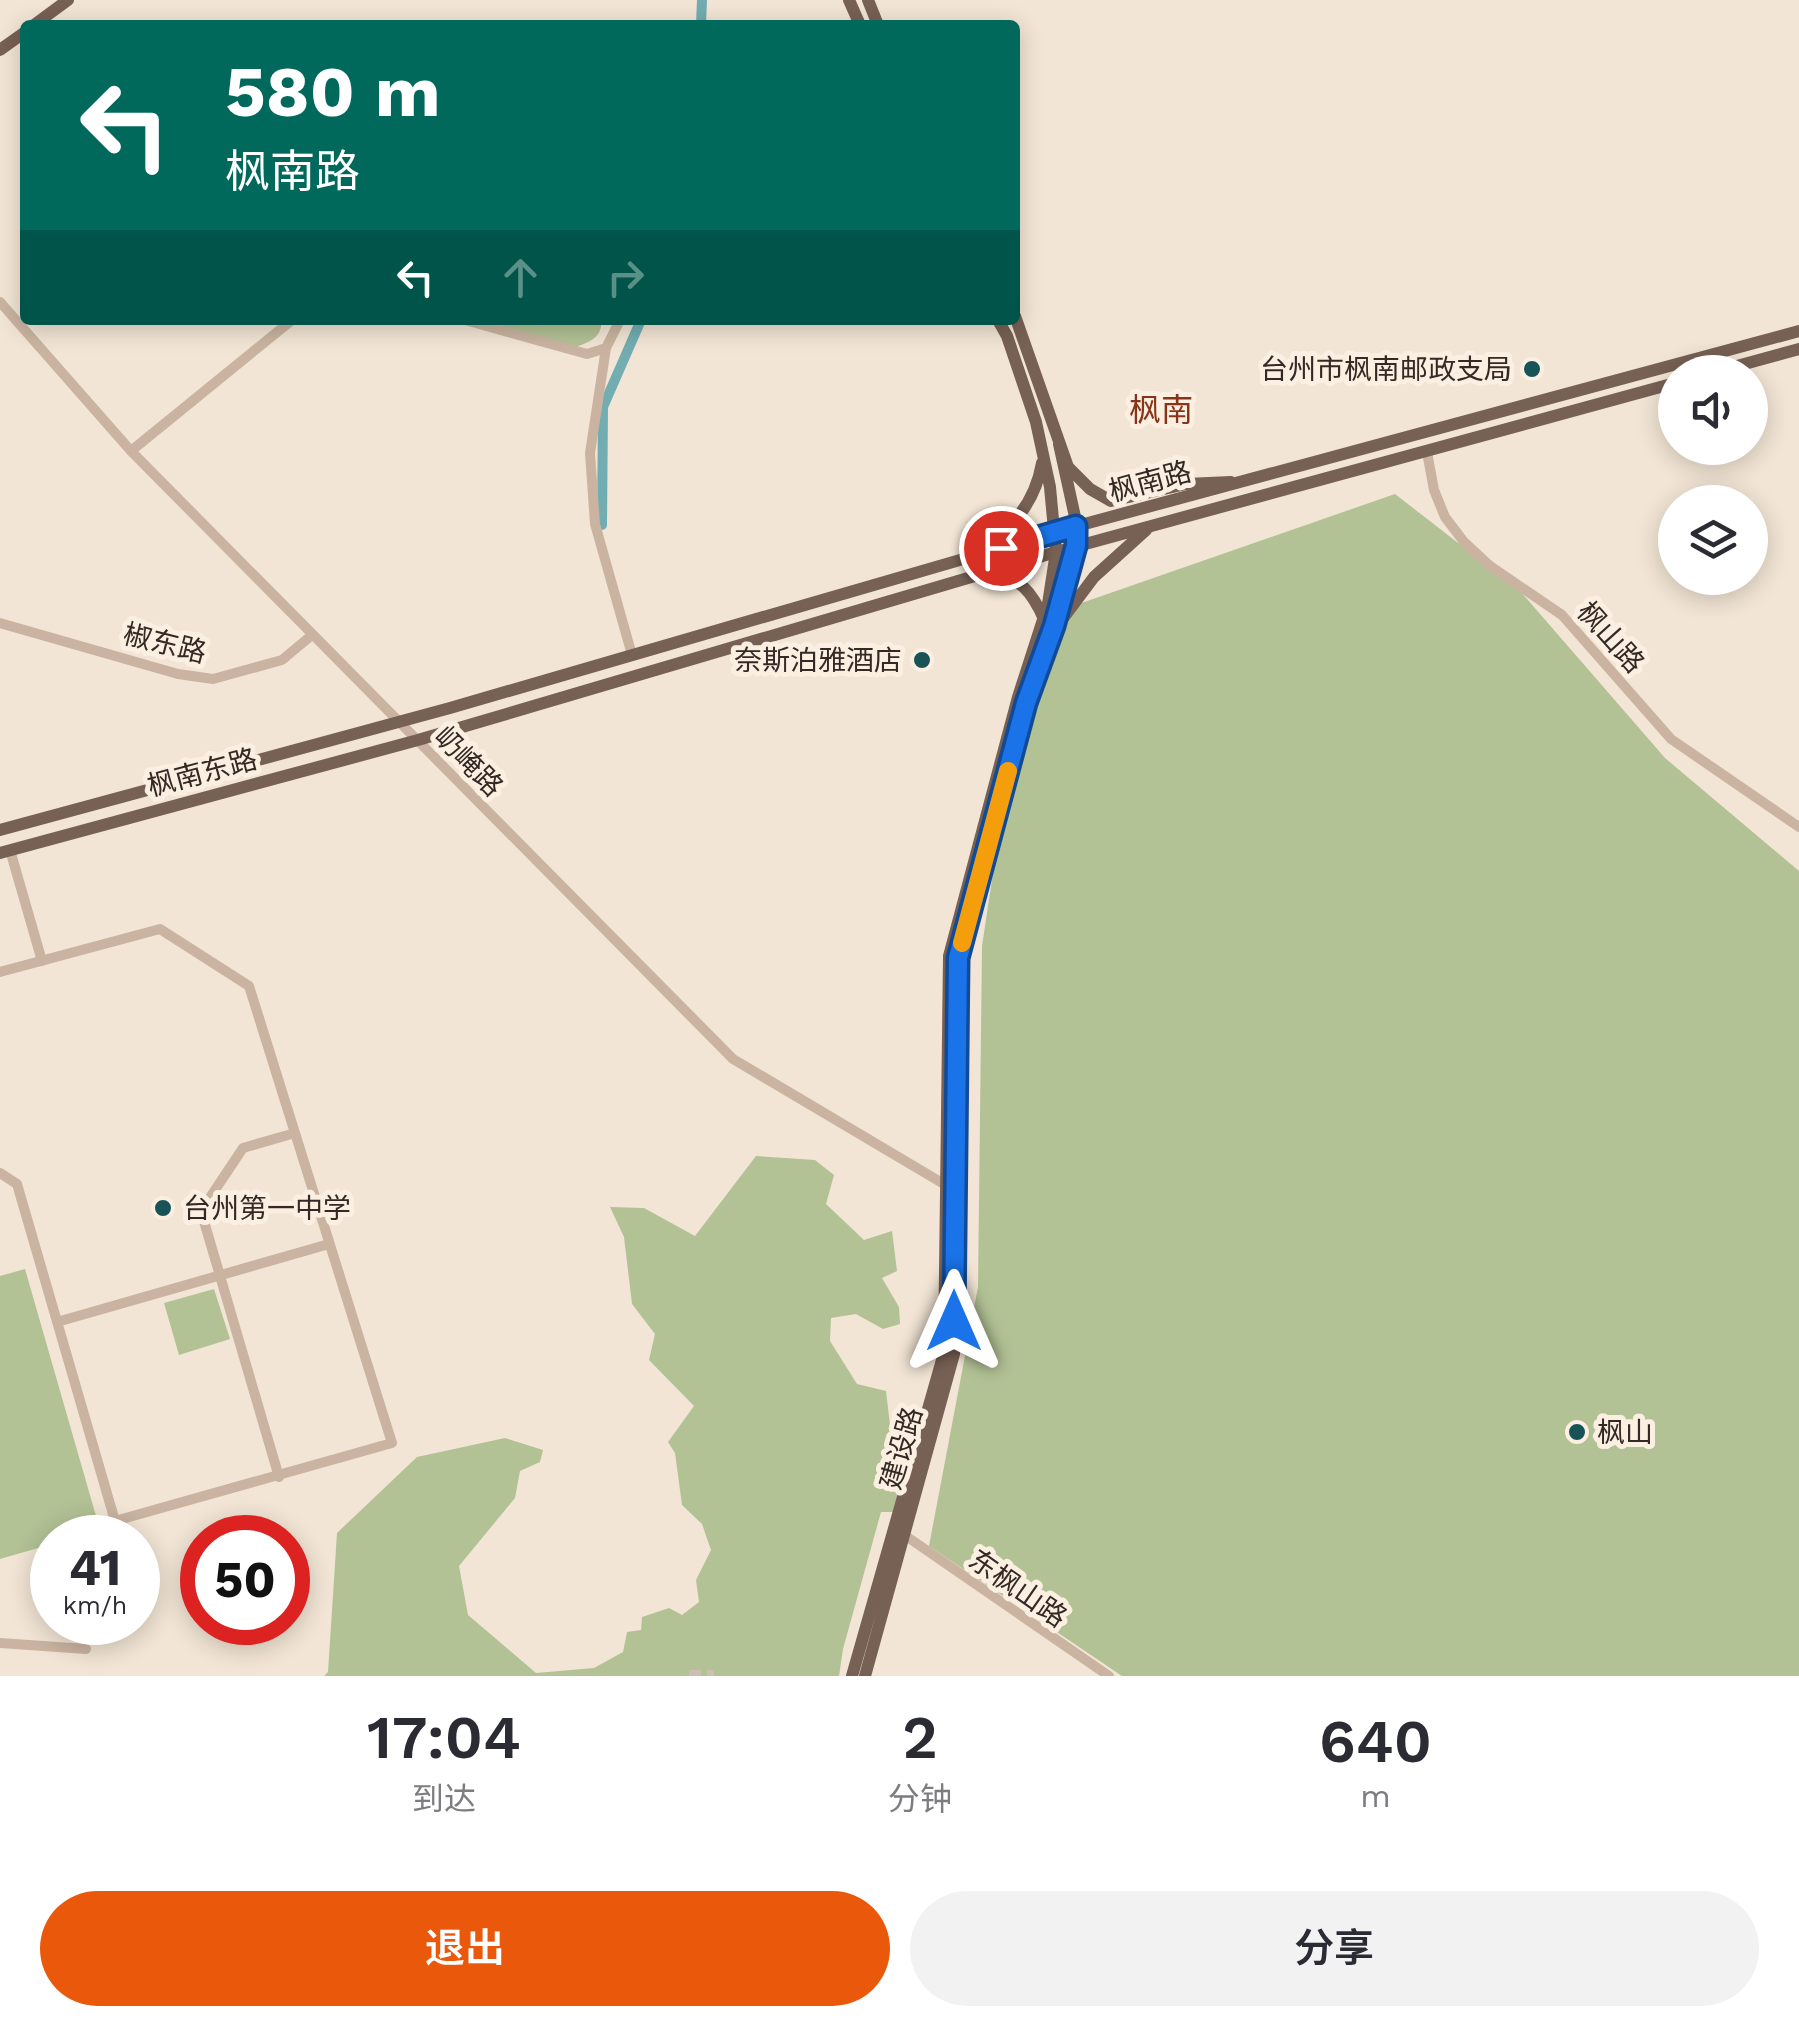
<!DOCTYPE html>
<html lang="zh">
<head>
<meta charset="utf-8">
<style>
  body { margin:0; font-family:"Work Sans","Noto Sans SC",sans-serif; background:#f2f2f3; color:#2b2b33; height:100vh; display:flex; flex-direction:column; font-size:38px; white-space:nowrap }
  * { box-sizing:border-box; margin:0 }
  p { font-size:32px; color:#7c7c81 }
  .icon { flex:none; width:55px; height:55px; fill:none; stroke:currentColor; stroke-width:2; stroke-linecap:round; stroke-linejoin:round }
  .map { position:relative; height:1676px; overflow:hidden }
  .side { display:flex; flex-direction:column; background:#fff; flex:1 }
  .side>* { flex:none }
  .banner { position:absolute; left:20px; top:20px; width:1000px; height:305px; border-radius:10px; box-shadow:0 5px 25px #0003; background:#00695c; color:#fff; overflow:hidden }
  .tools { position:absolute; left:1658px; top:355px; display:grid; gap:20px }
  .tools a { display:grid; place-items:center; width:110px; height:110px; border-radius:50%; background:#fff; box-shadow:0 5px 25px #0003; font-size:50px }
  .speed { position:absolute; left:30px; top:1515px; display:flex; gap:20px; font-size:50px; font-weight:700; text-align:center }
  .speed>* { display:grid; place-content:center; width:130px; height:130px; border-radius:50%; background:#fff; box-shadow:0 5px 25px #0003; line-height:1 }
  .speed small { font-size:25px; font-weight:400 }
  .speed .limit { border:15px solid #d22; background:#fff; color:#111 }
  .pin { position:absolute; display:grid; place-items:center; width:85px; height:85px; color:#fff; margin:-42px; border:5px solid #fff; border-radius:50%; box-shadow:0 2px 10px #0007 }
  .me { position:absolute; width:110px; margin:-55px; rotate:0deg; stroke-linejoin:round; filter:drop-shadow(0 0 8px #0008) }
  .turn { display:flex; align-items:center; gap:35px; height:210px; padding:0 40px; font-size:45px }
  .turn .icon { width:130px; height:130px; stroke-width:2.5 }
  .turn b { display:block; font-size:70px; line-height:85px }
  .lanes { display:flex; align-items:center; height:95px; padding:0 40px; background:#0003; justify-content:center; gap:50px; direction:ltr }
  .lanes .off { opacity:.35 }
  .eta { display:flex; justify-content:space-evenly; align-items:center; height:170px; text-align:center }
  .eta b { font-size:60px; font-weight:600; line-height:70px }
  .cta { display:flex; gap:20px; margin-top:auto; padding:20px 40px }
  .cta a { flex:1; height:115px; border-radius:60px; background:#ea580c; color:#fff; font-size:40px; font-weight:600; line-height:115px; text-align:center }
  .cta a+a { background:#f2f2f3; color:#2b2b33 }
  .map>svg:first-child { display:block }
  .green { fill:#b2c295 }
  .lines { fill:none; stroke-linecap:round; stroke-linejoin:round }
  .canal { stroke:#72adb1; stroke-width:10 }
  .major-tunnel { stroke:#ccbfb2; stroke-width:12; stroke-dasharray:12 6; stroke-linecap:butt }
  .minor { stroke:#cab4a1; stroke-width:10 }
  .major { stroke:#776054; stroke-width:12 }
  .route-casing { stroke:#114b97; stroke-width:25 }
  .route { stroke:#1a73e8; stroke-width:18 }
  .slow { stroke:#f59e0b; stroke-width:18 }
  .poi-dot { fill:#185358; stroke:#faefe1; stroke-width:4 }
  .labels { text-anchor:middle; stroke-width:10; stroke-linejoin:round; paint-order:stroke }
  .poi-label { font-size:28px; fill:#342924; stroke:#faefe1; text-anchor:end }
  .street-label { font-size:28px; fill:#342924; stroke:#faefe1 }
  .quarter-label { font-size:32px; fill:#883418; stroke:#faefe1 }
</style>
</head>
<body>
<div class="map">
<svg width="1799" height="1676" viewBox="0 0 1799 1676">
  <rect width="100%" height="100%" fill="#f2e5d5"/>
  <path class="green" d="M 481,320 L 601,320 C 603,337 590,342 576,347 Z
    M 1395,494 L 1520,591 L 1665,758 L 1799,871 L 1799,1676 L 1122,1676 L 929,1546 L 978,1287 L 982,946 L 1013,740 L 1070,607 Z
    M 756,1156 L 815,1160 L 834,1175 L 826,1204 L 864,1240 L 892,1231 L 897,1271 L 882,1278 L 899,1307 L 900,1324 L 883,1329 L 856,1314 L 831,1318 L 830,1341 L 857,1384 L 886,1391 L 890,1425 L 917,1425 L 893,1512 L 881,1512 L 843,1649 L 839,1676 L 324,1676 L 328,1672 L 337,1533 L 417,1457 L 505,1438 L 543,1450 L 540,1462 L 520,1471 L 515,1498 L 459,1566 L 468,1615 L 536,1673 L 594,1668 L 623,1652 L 627,1632 L 641,1630 L 642,1617 L 669,1608 L 682,1615 L 699,1602 L 696,1580 L 711,1550 L 702,1524 L 682,1505 L 675,1453 L 668,1442 L 694,1406 L 649,1360 L 655,1334 L 632,1304 L 624,1237 L 610,1207 L 644,1208 L 695,1236 Z
    M 25,1269 L 100,1530 L 74,1537 L 52,1538 L 52,1544 L 0,1559 L 0,1276 Z
    M 214,1289 L 230,1339 L 179,1355 L 164,1303 Z"/>
  <g class="lines">
    <path class="canal" d="M 701,25 L 702,0
      M 602,525 L 603,407 L 641,320"/>
    <path class="major-tunnel" d="M 689,1676 L 714,1676"/>
    <path class="minor" d="M 0,302 L 131,451 L 733,1059 L 949,1187
      M 465,320 L 587,354 L 606,348 L 620,320
      M 606,348 L 590,453 L 595,524 L 632,655
      M 131,451 L 292,320
      M 1427,452 L 1434,490 L 1445,517 L 1464,542 L 1490,566 L 1562,615 L 1671,739 L 1799,827
      M 0,623 L 178,674 L 213,679 L 282,660 L 312,635
      M 10,850 L 42,961
      M 0,972 L 160,929 L 249,986 L 392,1443 L 115,1521 L 17,1184 L 0,1173
      M 57,1322 L 329,1244
      M 279,1477 L 201,1211 L 243,1148 L 295,1133
      M 903,1534 L 1109,1676
      M 0,1643 L 86,1649"/>
    <path class="major" d="M 849,0 L 860,25
      M 868,0 L 878,25
      M 34,25 L 68,0
      M 0,50 L 25,32
      M 1015,316 L 1068,467 L 1090,489 L 1111,501 L 1186,484 L 1231,482
      M 1715,372 L 1799,349
      M 981,550 C 1013,527 1035,503 1042,463
      M 990,572 C 1020,577 1032,592 1044,619
      M 1058,625 L 1094,577 L 1146,530
      M 0,830 L 450,708 L 1077,526 L 1799,331
      M 0,853 L 418,740 L 1056,552 L 1675,383
      M 852,1676 L 944,1353 L 949,956 L 1018,697 L 1048,604 L 1056,552 L 1050,487 L 1036,422 L 1007,336 L 998,320
      M 865,1676 L 954,1354 L 958,958 L 1026,703 L 1054,626 L 1076,546 L 1077,526 L 1059,444"/>
  </g>
  <g class="lines">
    <g class="route-casing">
      <path id="route" d="M 954,1321 L 958,958 L 1026,703 L 1054,626 L 1076,546 L 1076,526 L 1001,548"/>
    </g>
    <use href="#route" class="route"/>
    <path class="slow" d="M 962,943 L 1008,771"/>
  </g>
  <g class="poi-dot">
    <circle cx="1532" cy="369" r="10"/>
    <circle cx="922" cy="660" r="10"/>
    <circle cx="163" cy="1208" r="10"/>
    <circle cx="1577" cy="1432" r="10"/>
  </g>
  <g class="labels">
    <g class="poi-label">
      <text x="1512" y="379">台州市枫南邮政支局</text>
      <text x="902" y="670">奈斯泊雅酒店</text>
      <text x="183" y="1218" text-anchor="start">台州第一中学</text>
      <text x="1597" y="1442" text-anchor="start">枫山</text>
    </g>
    <g class="street-label">
      <text transform="translate(1150 481) rotate(-15)" y="10">枫南路</text>
      <text transform="translate(1611 637) rotate(48)" y="10">枫山路</text>
      <text transform="translate(165 643) rotate(14)" y="10">椒东路</text>
      <text transform="translate(469 761) rotate(46)" y="10">屷崦路</text>
      <text transform="translate(202 772) rotate(-15)" y="10">枫南东路</text>
      <text transform="translate(901 1448) rotate(-74)" y="10">建设路</text>
      <text transform="translate(1018 1588) rotate(35)" y="10">东枫山路</text>
    </g>
    <g class="quarter-label">
      <text x="1161" y="421">枫南</text>
    </g>
  </g>
</svg>
<div class="tools">
<a><svg class="icon" aria-label="sound" viewBox="0 0 24 24"><path d="M4 9h4l5-4v14l-5-4H4zM17 9q2 3 0 6"/></svg></a>
<a><svg class="icon" aria-label="layers" viewBox="0 0 24 24"><path d="M12 4l9 5-9 5-9-5zM3 14l9 5 9-5"/></svg></a>
</div>
<div class="speed"><div>41<small>km/h</small></div><div class="limit">50</div></div>
<div class="pin" style="left:1001px;top:548px;background:#d93025"><svg class="icon" aria-label="arrive" viewBox="0 0 24 24"><path d="M6 21V4h12l-3 4 3 4H6"/></svg></div>
<svg class="me" style="left:954px;top:1321px" viewBox="-20 -20 40 40"><path d="M0-17L14 15 0 8-14 15z" fill="#1a73e8" stroke="#fff" stroke-width="4"/></svg>
<div class="banner">
<div class="turn"><svg class="icon" aria-label="left" viewBox="0 0 24 24"><path d="M17 20v-9H6M10 6l-5 5 5 5"/></svg><div><b>580 m</b>枫南路</div></div>
<div class="lanes"><svg class="icon" aria-label="left" viewBox="0 0 24 24"><path d="M17 20v-9H6M10 6l-5 5 5 5"/></svg><svg class="icon off" aria-label="ahead" viewBox="0 0 24 24"><path d="M12 20V5M6 11l6-6 6 6"/></svg><svg class="icon off" aria-label="right" viewBox="0 0 24 24"><path d="M7 20v-9h11M14 6l5 5-5 5"/></svg></div>
</div>
</div>
<section class="side">
<div class="eta">
<div><b>17:04</b><p>到达</p></div>
<div><b>2</b><p>分钟</p></div>
<div><b>640</b><p>m</p></div>
</div>
<div class="cta"><a>退出</a><a>分享</a></div>
</section>
</body>
</html>
